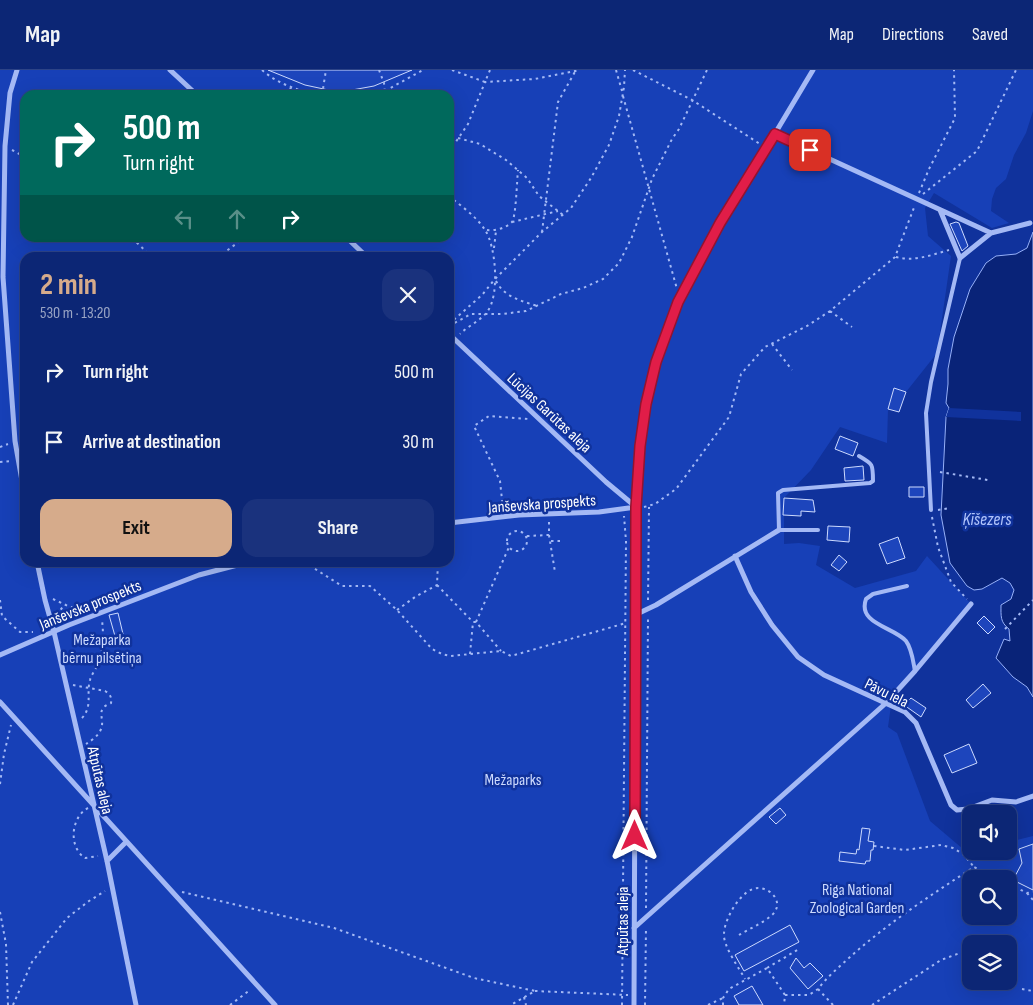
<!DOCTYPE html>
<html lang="en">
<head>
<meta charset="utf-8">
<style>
  body { margin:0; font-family:"Sofia Sans Condensed",sans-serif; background:#1a327d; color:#f1f3f6; height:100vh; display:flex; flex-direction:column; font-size:19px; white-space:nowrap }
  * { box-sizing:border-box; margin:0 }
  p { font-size:16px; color:#9aa5c5 }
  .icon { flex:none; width:28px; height:28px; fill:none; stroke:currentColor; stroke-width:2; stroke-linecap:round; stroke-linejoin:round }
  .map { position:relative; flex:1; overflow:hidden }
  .side { position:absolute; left:20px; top:182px; width:434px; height:315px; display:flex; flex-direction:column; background:#0c2675; border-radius:15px; box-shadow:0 5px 20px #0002,0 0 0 1px #2c4387 }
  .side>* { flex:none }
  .banner { position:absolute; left:20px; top:20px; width:434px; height:152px; border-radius:15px; box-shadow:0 5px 20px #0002,0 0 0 1px #2c4387; background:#00695c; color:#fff; overflow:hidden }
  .controls { position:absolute; left:962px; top:735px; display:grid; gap:10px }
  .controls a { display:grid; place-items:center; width:55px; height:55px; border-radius:10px; background:#0c2675; box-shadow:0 5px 20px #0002,0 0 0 1px #2c4387; font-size:25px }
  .pin { position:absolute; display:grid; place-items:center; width:42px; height:42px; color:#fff; margin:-21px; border-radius:10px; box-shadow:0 2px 8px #0006 }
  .me { position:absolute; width:55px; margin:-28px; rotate:0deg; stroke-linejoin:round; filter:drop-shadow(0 0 4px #0008) }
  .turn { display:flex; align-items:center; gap:18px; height:105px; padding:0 20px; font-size:22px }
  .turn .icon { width:65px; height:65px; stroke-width:2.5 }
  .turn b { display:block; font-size:35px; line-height:42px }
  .lanes { display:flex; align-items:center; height:48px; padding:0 20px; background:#0003; justify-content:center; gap:25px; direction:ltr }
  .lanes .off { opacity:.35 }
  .round { display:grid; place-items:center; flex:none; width:52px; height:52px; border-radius:15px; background:#1a327d }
  .overview { display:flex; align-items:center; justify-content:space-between; height:85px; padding:0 20px }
  h1 { font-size:30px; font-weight:700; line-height:38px; color:#d6ab8b }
  .primary-button { display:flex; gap:10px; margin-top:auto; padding:10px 20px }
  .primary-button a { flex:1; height:58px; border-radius:15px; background:#d6ab8b; color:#111; font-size:20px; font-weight:700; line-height:58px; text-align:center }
  .primary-button a+a { background:#1a327d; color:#f1f3f6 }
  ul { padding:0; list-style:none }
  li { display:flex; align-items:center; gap:15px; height:70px; padding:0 20px }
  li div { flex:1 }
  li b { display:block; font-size:19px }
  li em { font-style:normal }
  header { display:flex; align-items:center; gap:30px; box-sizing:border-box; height:70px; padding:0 25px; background:#0c2675; border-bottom:1px solid #2c4387 }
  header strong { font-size:24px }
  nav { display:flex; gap:28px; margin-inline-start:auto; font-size:18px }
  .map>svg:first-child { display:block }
  .green { fill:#1740b7; fill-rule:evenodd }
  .water { fill:#092378; stroke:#96b0f8 }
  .pier { fill:#10329c }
  .building { fill:#1d45bc; stroke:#cddafe }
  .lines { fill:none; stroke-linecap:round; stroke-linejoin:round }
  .path { stroke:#a4b9f5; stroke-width:2; stroke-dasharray:2.5 4; stroke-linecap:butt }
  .lane { stroke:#a4b9f5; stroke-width:4 }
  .street { stroke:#a4b9f5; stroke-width:5 }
  .route-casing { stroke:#92132f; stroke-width:12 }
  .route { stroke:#e11d48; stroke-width:9 }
  .labels { text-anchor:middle; stroke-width:5; stroke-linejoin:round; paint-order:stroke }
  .street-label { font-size:16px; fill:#fff; stroke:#10329c }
  .park-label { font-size:16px; fill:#cddafe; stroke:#10329c }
  .water-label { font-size:18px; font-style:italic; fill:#b1c4fb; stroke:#10329c }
</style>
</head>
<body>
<header>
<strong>Map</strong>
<nav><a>Map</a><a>Directions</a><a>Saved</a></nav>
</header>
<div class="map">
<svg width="1033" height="935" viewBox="0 0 1033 935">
  <rect width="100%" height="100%" fill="#10329c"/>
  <path class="green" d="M 0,0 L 1033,0 L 1033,41 L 1026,63 L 1014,85 L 1006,109 L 996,118 L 992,129 L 991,141 L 1009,153 L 992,158 L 934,123 L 925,138 L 928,166 L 951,186 L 937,283 L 906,322 L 894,318 L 888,339 L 887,373 L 840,357 L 811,400 L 784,428 L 784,474 L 799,473 L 820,476 L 816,495 L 855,518 L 916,501 L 927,486 L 971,534 L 909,606 L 893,621 L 888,657 L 897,663 L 930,751 L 976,790 L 994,781 L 1009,781 L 1009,774 L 1017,770 L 1033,766 L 1033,935 L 0,935 ZM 25,25 L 449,25 L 449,168 L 25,168 ZM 25,188 L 449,188 L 449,492 L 25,492 ZM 971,809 L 1009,809 L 1009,846 L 971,846 ZM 971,874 L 1009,874 L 1009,911 L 971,911 Z"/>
  <path class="water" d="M 1033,162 L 1033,627 L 1027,617 L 1013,607 L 996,588 L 1004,569 L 1010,571 L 1009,559 C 1000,552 1001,546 1001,535 L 1011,529 L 1014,520 L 1010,513 L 1002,508 L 982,519 L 974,520 L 967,516 L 950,493 L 941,445 L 946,347 L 949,338 L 946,333 L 948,314 L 948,299 L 954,267 L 970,219 L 986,193 L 996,186 L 1016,184 L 1027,178 Z"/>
  <path class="pier" d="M 949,338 L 1021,342 L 1021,351 L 946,347 Z"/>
  <path class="building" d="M 268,0 L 412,0 L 374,16 L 352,20 L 333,21 L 305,15 Z
    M 956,152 L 959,153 L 968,176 L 962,181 L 950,154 Z
    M 894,318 L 906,322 L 899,342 L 888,339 Z
    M 840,366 L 858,373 L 853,386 L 835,379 Z
    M 863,396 L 864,410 L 845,411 L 844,398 Z
    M 909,417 L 924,417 L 924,427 L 909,427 Z
    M 784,428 L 813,430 L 815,442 L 801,441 L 801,446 L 783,445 Z
    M 828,456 L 850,457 L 849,472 L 827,470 Z
    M 898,467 L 905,488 L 887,494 L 879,474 Z
    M 839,485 L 847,492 L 839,501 L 831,495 Z
    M 118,543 L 123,564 L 115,566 L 109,545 Z
    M 984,546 L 995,557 L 988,564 L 977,553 Z
    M 983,614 L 991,623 L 973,638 L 966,630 Z
    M 911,628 L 926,638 L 921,647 L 904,635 Z
    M 969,674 L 977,693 L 952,703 L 944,685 Z
    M 780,738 L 786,745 L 776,754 L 769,747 Z
    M 862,758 L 870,759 L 868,771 L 874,772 L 873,780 L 871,780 L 870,791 L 866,791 L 865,794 L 839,791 L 840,782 L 856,784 L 857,779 L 859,780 Z
    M 1033,774 L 1033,820 L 1013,810 L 1022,793 L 1019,779 Z
    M 790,855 L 799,872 L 744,901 L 735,885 Z
    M 796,888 L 804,898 L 810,893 L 823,906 L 808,919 L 790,898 Z
    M 752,916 L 763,935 L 739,935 L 734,926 Z"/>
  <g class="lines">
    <path class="path" d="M 262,0 C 278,14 297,20 318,25
      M 379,0 L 384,13 L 385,25
      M 452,0 L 485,12 L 490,0
      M 616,0 L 622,21
      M 633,0 L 692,30 L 760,74
      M 290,18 L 294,25
      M 322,25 L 326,0
      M 366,25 L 385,21 L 423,0
      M 623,26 L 677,219
      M 458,68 L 480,74 L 506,90 L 527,108 L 539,126 L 563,145
      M 12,80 L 25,87
      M 449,82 L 468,54 L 485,12 L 535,9 L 580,0
      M 919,123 L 929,99 L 955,48 L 954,0
      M 923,124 L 977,81 L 1016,0
      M 449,126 C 461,136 477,147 485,160 C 496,176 500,226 487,242 C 480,251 468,256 460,264
      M 512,152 L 558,141
      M 487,160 C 495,161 506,158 512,152 C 516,147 517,109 518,100
      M 542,162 L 558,32 L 576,0
      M 132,168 L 153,188
      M 494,178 L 496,161
      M 896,187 C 914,192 931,185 949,180
      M 217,188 L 244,168
      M 496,211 C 504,227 522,231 537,236
      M 449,239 L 450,239
      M 830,241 L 852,257
      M 449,254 L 482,225 L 495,209 L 542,162 L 571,138 L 591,108 L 609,75 L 619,46 L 624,17 L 625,0
      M 449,256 L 471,244 L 502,244 L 526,241 L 561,224 L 583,218 L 603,209 L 619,193 L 632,167 L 652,109 L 672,69 L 679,59 L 707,0
      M 772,274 L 792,300
      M 0,377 L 8,374
      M 0,392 L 11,391
      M 940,402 L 988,410
      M 644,437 L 655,434 L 676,419 L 729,347 L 741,304 L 765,277 L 807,256 L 830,241 L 895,187 L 915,135
      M 503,439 L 500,411 L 474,356 L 489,346 L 529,349
      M 938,440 L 950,438
      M 932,447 L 938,477 L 951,512 L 967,529
      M507 471a10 10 0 1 1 20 0a10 10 0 1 1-20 0Z
      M 549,465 L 555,502
      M 527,466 L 549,465 L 549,450
      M 551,471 L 564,471
      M 304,492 L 342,516 L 370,516 L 397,540 L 432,579 L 442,584 L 450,586 L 501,581 L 511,586 L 626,553
      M 437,515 L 473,552 L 476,552 L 501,581
      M 53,529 L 68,536 L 83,541
      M 0,530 L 2,546 L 20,562 L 33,562
      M 648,530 L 649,437
      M 397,540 L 415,527 L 437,515 L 438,492
      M 57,545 L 64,535
      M 476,552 L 509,477
      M 1005,559 L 1033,530
      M 470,584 L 473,552
      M 73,615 L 105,621 C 110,624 112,627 111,633 C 109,634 106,635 104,637 C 95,646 114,657 86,674
      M 82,648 C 93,636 86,624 90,610 C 91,605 95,601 97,596 C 103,581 104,567 102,550
      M 0,714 L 4,684 L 11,655
      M 88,738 C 71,747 68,777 85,788 L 98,786
      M 874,776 L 905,780 L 941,775 L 953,778 L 963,784 L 974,797
      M 1009,814 L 1027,823 L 1033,822
      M 182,822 L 334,858 L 474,908 L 535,921 L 511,935
      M 1027,823 L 1033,830
      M 646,838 L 648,547
      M 0,842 L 6,874 L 8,935
      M 739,865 C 749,859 763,853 772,845 C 784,834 773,819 759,818 C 742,817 724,849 724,864 C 723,876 739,898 745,909
      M 767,898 L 799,879
      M 1022,919 L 1033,921
      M 535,921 L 628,925
      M 785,925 L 809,925 L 818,919
      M 524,927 L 526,935
      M 13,935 L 32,892 L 67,848 L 89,831 L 105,821
      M 230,935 L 250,920
      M 622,935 L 626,471 L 624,446
      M 645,935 L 646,857
      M 708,935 L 723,928
      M 723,935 L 723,928 L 729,919 L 767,898 L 785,925 L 784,935
      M 833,935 L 818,919 C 827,907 839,897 850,887 C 888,853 931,825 974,797 L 998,809
      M 872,935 L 941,890 L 971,879"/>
    <path class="lane" d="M 931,440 L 926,343 L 931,312 L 960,188
      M 818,460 L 779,460 L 778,423 L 783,420 L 870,413 L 873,411 C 873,394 873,394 859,386
      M 907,516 L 873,524 L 866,529 C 857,554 894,557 906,571 C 912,579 913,591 915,601"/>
    <path class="street" d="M 17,0 L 10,23 L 5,76 L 3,207 L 15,371 L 25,428
      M 170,0 L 197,25
      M 775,64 L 991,163 L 960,188 L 940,140
      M 991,163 L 1030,153
      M 347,168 L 368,188
      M 449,264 L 606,412 L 636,437
      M 449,453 L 519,445 L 599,442 L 636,437
      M 735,486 L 751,522 L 772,555 L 798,587 L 824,605 L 905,642 L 916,653 L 951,735 L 957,740 L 968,739 L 992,730 L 1016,732 L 1033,726
      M 37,492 L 45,530 L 54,562 L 107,791 L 136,935
      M 637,544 L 656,535 L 779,460
      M 0,585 L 69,555 L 199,505 L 249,492
      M 0,632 L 275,935
      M 107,791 L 126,772
      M 634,858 L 886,633 L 915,601 L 971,534
      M 634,935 L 636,437 C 640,389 643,342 655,294 C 672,232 707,175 740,121 C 765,81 789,40 813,0"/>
  </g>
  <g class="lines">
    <g class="route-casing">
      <path id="route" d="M 635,766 L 636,437 L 640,376 L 646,334 L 656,292 L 678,232 L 720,153 L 775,64 L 810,80"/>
    </g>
    <use href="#route" class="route"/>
  </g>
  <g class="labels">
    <g class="street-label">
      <text transform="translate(550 342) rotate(43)" y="6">Lūcijas Garūtas aleja</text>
      <text transform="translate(542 433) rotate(-4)" y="6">Janševska prospekts</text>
      <text transform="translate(90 534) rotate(-22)" y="6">Janševska prospekts</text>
      <text transform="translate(887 622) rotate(26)" y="6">Pāvu iela</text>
      <text transform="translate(101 710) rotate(77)" y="6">Atpūtas aleja</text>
      <text transform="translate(622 851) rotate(-90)" y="6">Atpūtas aleja</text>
    </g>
    <g class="park-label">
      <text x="102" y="575">Mežaparka<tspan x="102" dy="18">bērnu pilsētiņa</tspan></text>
      <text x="513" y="715">Mežaparks</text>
      <text x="857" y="825">Riga National<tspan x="857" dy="18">Zoological Garden</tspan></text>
    </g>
    <g class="water-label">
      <text x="987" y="455">Ķīšezers</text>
    </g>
  </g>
</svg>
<div class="controls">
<a><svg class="icon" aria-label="sound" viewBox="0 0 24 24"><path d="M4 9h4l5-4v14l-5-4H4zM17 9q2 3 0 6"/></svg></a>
<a><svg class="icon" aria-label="search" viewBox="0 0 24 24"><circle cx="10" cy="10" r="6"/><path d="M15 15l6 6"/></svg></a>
<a><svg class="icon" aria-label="layers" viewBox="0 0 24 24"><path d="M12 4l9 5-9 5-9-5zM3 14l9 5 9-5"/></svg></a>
</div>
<div class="pin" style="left:810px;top:80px;background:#d93025"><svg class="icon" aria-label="arrive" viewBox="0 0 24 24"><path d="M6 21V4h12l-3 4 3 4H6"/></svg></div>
<svg class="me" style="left:635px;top:766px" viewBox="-20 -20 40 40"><path d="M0-17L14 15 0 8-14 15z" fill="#e11d48" stroke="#fff" stroke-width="4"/></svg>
<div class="banner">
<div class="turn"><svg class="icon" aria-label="right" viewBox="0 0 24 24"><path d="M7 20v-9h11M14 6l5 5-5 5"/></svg><div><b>500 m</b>Turn right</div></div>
<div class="lanes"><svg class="icon off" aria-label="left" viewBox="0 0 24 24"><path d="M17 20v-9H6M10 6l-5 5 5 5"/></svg><svg class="icon off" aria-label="ahead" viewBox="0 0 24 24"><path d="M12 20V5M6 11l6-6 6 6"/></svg><svg class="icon" aria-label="right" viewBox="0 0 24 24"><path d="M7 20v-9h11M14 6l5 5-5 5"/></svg></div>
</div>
<section class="side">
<div class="overview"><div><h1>2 min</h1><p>530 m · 13:20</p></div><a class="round"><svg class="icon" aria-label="close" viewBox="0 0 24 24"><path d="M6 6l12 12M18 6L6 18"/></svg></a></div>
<ul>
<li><svg class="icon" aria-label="right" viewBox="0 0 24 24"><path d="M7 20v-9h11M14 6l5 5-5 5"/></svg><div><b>Turn right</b></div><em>500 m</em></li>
<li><svg class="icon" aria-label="arrive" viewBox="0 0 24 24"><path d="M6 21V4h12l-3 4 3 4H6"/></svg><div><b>Arrive at destination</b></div><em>30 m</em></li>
</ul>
<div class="primary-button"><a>Exit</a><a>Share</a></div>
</section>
</div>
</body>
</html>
